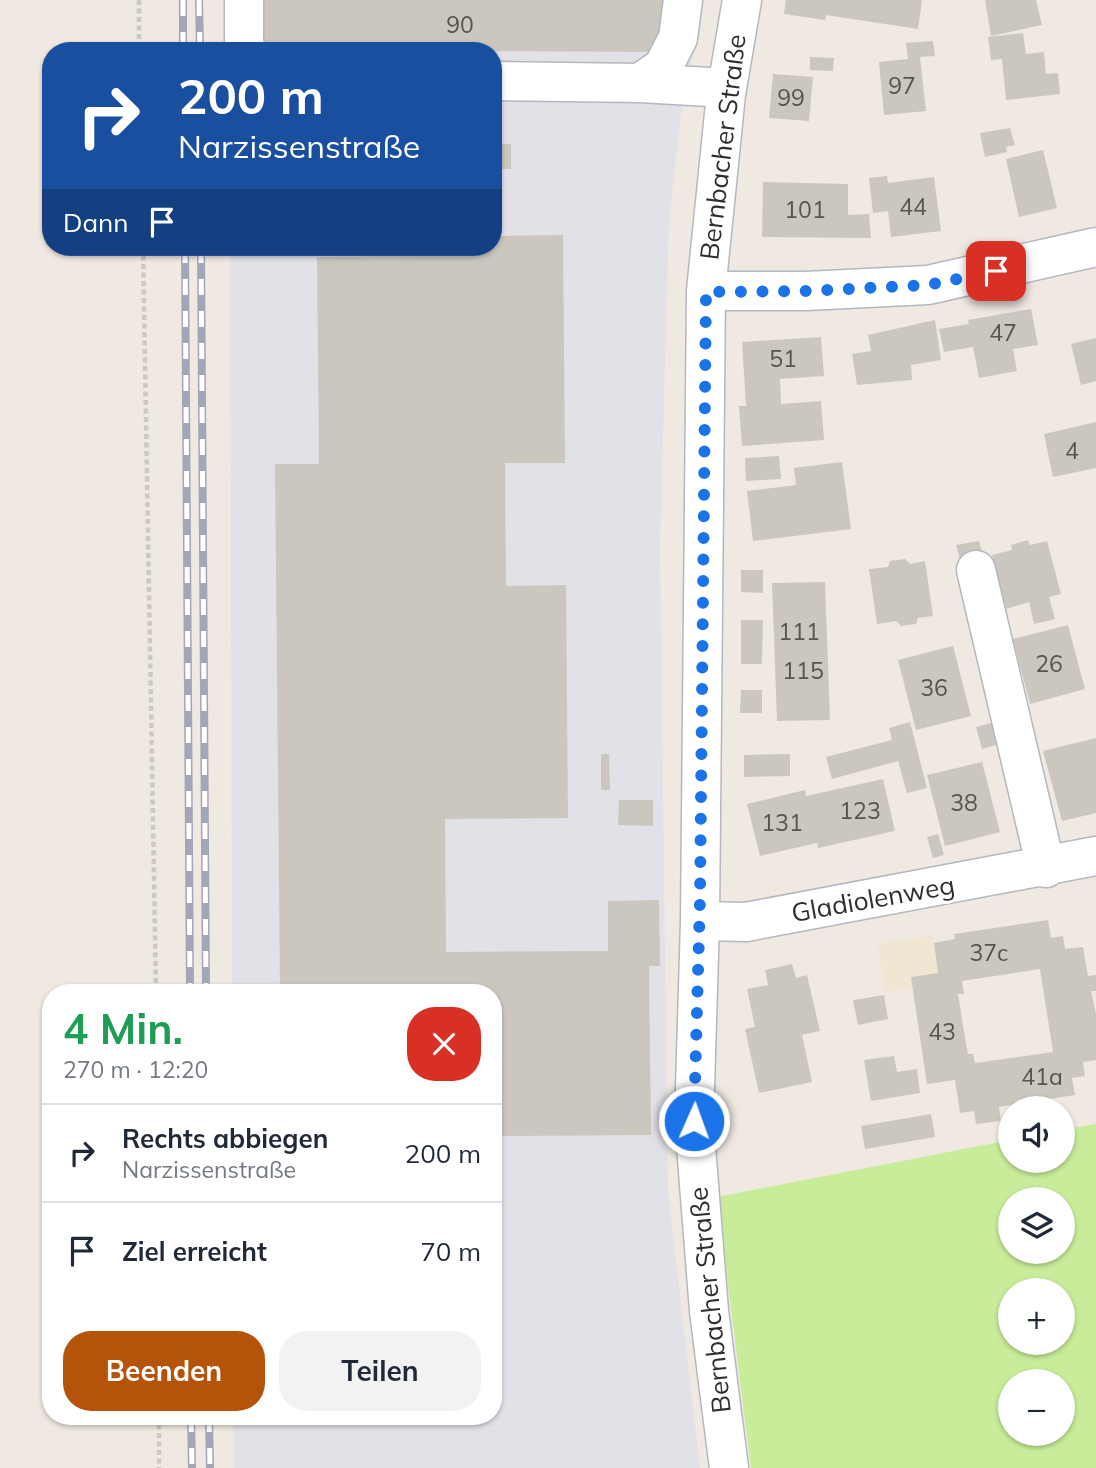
<!DOCTYPE html>
<html lang="de">
<head>
<meta charset="utf-8">
<style>
  body { margin:0; font-family:Mulish,sans-serif; background:#f2f2f3; color:#1f2937; height:100vh; display:flex; flex-direction:column; font-size:26px; white-space:nowrap }
  * { box-sizing:border-box; margin:0 }
  p { font-size:23px; color:#747a83 }
  .icon { flex:none; width:38px; height:38px; fill:none; stroke:currentColor; stroke-width:2; stroke-linecap:round; stroke-linejoin:round }
  .map { position:relative; flex:1; overflow:hidden }
  .side { position:absolute; left:42px; top:984px; width:460px; height:441px; display:flex; flex-direction:column; background:#fff; border-radius:28px; box-shadow:0 2px 5px #0004 }
  .side>* { flex:none }
  .top-card { position:absolute; left:42px; top:42px; width:460px; height:214px; border-radius:28px; box-shadow:0 2px 5px #0004; background:#1a4fa0; color:#fff; overflow:hidden }
  .controls { position:absolute; left:998px; top:1096px; display:grid; gap:14px }
  .controls a { display:grid; place-items:center; width:77px; height:77px; border-radius:50%; background:#fff; box-shadow:0 2px 5px #0004; font-size:35px }
  .pin { position:absolute; display:grid; place-items:center; width:60px; height:60px; color:#fff; margin:-30px; border-radius:14px; box-shadow:0 4px 10px #0006 }
  .me { position:absolute; width:77px; margin:-38px; rotate:2deg; stroke-linejoin:round; filter:drop-shadow(0 0 5px #0008) }
  .turn { display:flex; align-items:center; gap:24px; height:147px; padding:0 21px; font-size:32px }
  .turn .icon { width:91px; height:91px; stroke-width:2.5 }
  .turn b { display:block; font-size:49px; line-height:60px }
  .then { display:flex; align-items:center; height:66px; padding:0 21px; background:#0003; gap:14px; font-size:26px }
  .round { display:grid; place-items:center; flex:none; width:74px; height:74px; border-radius:28px; background:#f2f2f3 }
  .head { display:flex; align-items:center; justify-content:space-between; height:119px; padding:0 21px }
  h1 { font-size:42px; font-weight:700; line-height:52px; color:#1e9e55 }
  .button { display:flex; gap:14px; margin-top:auto; padding:14px 21px }
  .button a { flex:1; height:80px; border-radius:28px; background:#b45309; color:#fff; font-size:28px; font-weight:700; line-height:80px; text-align:center }
  .button a+a { background:#f2f2f3; color:#1f2937 }
  ul { padding:0; list-style:none }
  li { display:flex; align-items:center; gap:21px; height:98px; padding:0 21px; border-top:2px solid #e0e1e3 }
  li div { flex:1 }
  li b { display:block; font-size:26px }
  li em { font-style:normal }
  .map>svg:first-child { display:block }
  .industrial { fill:#e3e1e8 }
  .education { fill:#f0e6d1 }
  .pitch { fill:#c9ec9a; fill-rule:evenodd }
  .building { fill:#cbc7bf; fill-rule:evenodd }
  .lines { fill:none; stroke-linecap:round; stroke-linejoin:round }
  .minor-casing { stroke:#b4b7c1; stroke-width:41 }
  .path { stroke:#c9c9c9; stroke-width:4.5; stroke-dasharray:5 3.5; stroke-linecap:butt }
  .minor { stroke:#fff; stroke-width:38 }
  .rail-casing { stroke:#a3a6b8; stroke-width:8 }
  .rail { stroke:#fff; stroke-width:5; stroke-dasharray:16; stroke-linecap:butt }
  .route { stroke:#1a73e8; stroke-width:12; stroke-dasharray:0 21.6 }
  .labels { text-anchor:middle; stroke-width:6; stroke-linejoin:round; paint-order:stroke }
  .number-label { font-size:23px; fill:#555452 }
  .street-label { font-size:26px; fill:#2e2e2e; stroke:#fff }
</style>
</head>
<body>
<div class="map">
<svg width="1096" height="1468" viewBox="0 0 1096 1468">
  <rect width="100%" height="100%" fill="#efe9e1"/>
  <path class="industrial" d="M 229,0 L 704,0 L 681,114 L 669,221 L 660,547 L 668,1192 L 700,1468 L 234,1468 L 234,1416 L 494,1416 L 494,992 L 232,992 L 230,247 L 494,247 L 494,51 L 229,51 Z"/>
  <path class="education" d="M 932,935 L 938,973 L 963,993 L 914,1000 L 911,988 L 886,992 L 878,944 Z"/>
  <path class="pitch" d="M 1096,1124 L 1096,1468 L 751,1468 L 717,1197 L 1010,1140 L 1010,1160 L 1062,1160 L 1062,1130 ZM 1010,1199 L 1062,1199 L 1062,1251 L 1010,1251 ZM 1010,1290 L 1062,1290 L 1062,1342 L 1010,1342 ZM 1010,1381 L 1062,1381 L 1062,1433 L 1010,1433 Z"/>
  <path class="building" d="M 253,0 L 667,0 L 667,52 L 253,50 Z
    M 786,0 L 922,0 L 918,29 L 826,15 L 825,20 L 784,14 Z
    M 985,0 L 1036,0 L 1042,25 L 991,36 Z
    M 1023,33 L 1026,54 L 1044,52 L 1046,74 L 1058,73 L 1060,94 L 1006,100 L 1002,59 L 991,60 L 988,37 Z
    M 933,41 L 935,56 L 920,57 L 926,111 L 884,115 L 879,62 L 908,59 L 906,43 Z
    M 810,57 L 834,58 L 833,71 L 810,70 Z
    M 773,74 L 813,77 L 809,121 L 769,118 Z
    M 1010,128 L 1015,145 L 1006,147 L 1007,152 L 985,157 L 980,133 Z
    M 494,144 L 511,144 L 511,169 L 494,169 Z
    M 1043,150 L 1057,208 L 1019,217 L 1006,159 Z
    M 887,176 L 888,183 L 934,177 L 941,231 L 891,237 L 888,211 L 873,213 L 869,178 Z
    M 763,182 L 848,184 L 848,215 L 869,214 L 871,238 L 762,237 Z
    M 563,235 L 565,463 L 505,463 L 506,586 L 566,585 L 568,818 L 445,819 L 446,952 L 608,951 L 608,901 L 659,900 L 660,966 L 649,966 L 651,1135 L 494,1136 L 494,992 L 280,992 L 275,464 L 319,464 L 317,257 L 418,256 L 418,247 L 494,247 L 494,236 Z
    M 1031,309 L 1038,345 L 1013,349 L 1017,371 L 979,378 L 973,347 L 944,352 L 939,329 L 969,324 L 968,320 Z
    M 935,320 L 941,360 L 911,365 L 912,380 L 857,385 L 852,354 L 871,351 L 868,335 Z
    M 821,337 L 824,376 L 780,379 L 781,404 L 821,401 L 824,440 L 742,446 L 739,406 L 746,406 L 742,342 Z
    M 1096,338 L 1096,381 L 1081,385 L 1071,344 Z
    M 1096,422 L 1096,468 L 1053,477 L 1044,434 Z
    M 779,456 L 781,479 L 746,481 L 745,458 Z
    M 842,462 L 851,529 L 753,541 L 747,491 L 796,485 L 794,468 Z
    M 1028,540 L 1030,545 L 1047,541 L 1061,594 L 1049,597 L 1055,619 L 1034,624 L 1029,602 L 1006,609 L 992,555 L 1012,550 L 1011,545 Z
    M 979,541 L 985,562 L 962,567 L 956,545 Z
    M 905,559 L 910,564 L 925,561 L 933,616 L 918,618 L 916,624 L 901,626 L 896,621 L 877,624 L 869,569 L 888,567 L 890,561 Z
    M 741,570 L 763,570 L 763,593 L 741,592 Z
    M 825,582 L 830,720 L 777,721 L 772,583 Z
    M 741,620 L 763,620 L 762,664 L 741,664 Z
    M 1068,625 L 1085,689 L 1030,704 L 1013,639 Z
    M 953,646 L 971,716 L 916,730 L 898,660 Z
    M 741,690 L 762,690 L 762,713 L 740,713 Z
    M 998,721 L 1003,743 L 982,749 L 976,727 Z
    M 910,722 L 927,788 L 907,793 L 898,761 L 832,779 L 826,757 L 892,740 L 889,728 Z
    M 1096,738 L 1096,813 L 1062,821 L 1043,751 Z
    M 601,754 L 609,754 L 610,790 L 601,790 Z
    M 790,754 L 790,776 L 744,777 L 744,755 Z
    M 982,762 L 1000,832 L 945,846 L 927,775 Z
    M 883,779 L 895,831 L 818,848 L 817,843 L 760,856 L 747,804 L 805,790 L 806,796 Z
    M 619,800 L 653,800 L 653,826 L 618,825 Z
    M 938,834 L 944,855 L 933,858 L 927,837 Z
    M 1048,920 L 1051,938 L 1063,936 L 1065,949 L 1083,947 L 1088,976 L 1096,975 L 1096,991 L 1091,991 L 1096,1014 L 1096,1060 L 1083,1062 L 1085,1076 L 1072,1078 L 1075,1095 L 999,1107 L 1001,1121 L 976,1124 L 974,1111 L 960,1113 L 955,1080 L 927,1084 L 911,977 L 938,973 L 934,943 L 955,939 L 954,934 ZM 1040,969 L 1053,1052 L 975,1063 L 973,1054 L 968,1054 L 965,1038 L 958,994 L 964,994 L 962,981 Z
    M 792,964 L 796,978 L 807,975 L 820,1031 L 802,1035 L 812,1082 L 759,1093 L 745,1029 L 755,1027 L 747,989 L 768,985 L 765,970 Z
    M 884,995 L 888,1019 L 858,1025 L 853,1000 Z
    M 894,1056 L 897,1072 L 917,1069 L 920,1093 L 871,1101 L 864,1060 Z
    M 931,1114 L 935,1137 L 865,1149 L 861,1126 Z"/>
  <g class="lines">
    <g class="minor-casing">
      <path id="minor" d="M 244,0 L 244,44 L 247,51
        M 494,81 L 640,83 L 663,67 L 678,38 L 683,0
        M 640,83 L 727,88
        M 706,291 L 806,291 L 928,285 L 1096,247
        M 976,570 L 1046,868
        M 700,921 L 746,922 L 1096,856
        M 729,1468 L 709,1311 L 694,1121 L 700,921 L 706,291 L 726,94 L 742,0"/>
    </g>
    <path class="path" d="M 139,0 L 139,51
      M 143,247 L 156,992
      M 159,1416 L 159,1468"/>
    <use href="#minor" class="minor"/>
    <g class="rail-casing">
      <path id="rail" d="M 183,0 L 183,51
        M 199,0 L 200,51
        M 185,247 L 190,992
        M 201,247 L 206,992
        M 191,1416 L 192,1468
        M 209,1416 L 210,1468"/>
    </g>
    <use href="#rail" class="rail"/>
  </g>
  <g class="lines">
    <path class="route" d="M 694,1121 L 700,899 L 706,292 L 806,291 L 928,285 L 996,271"/>
  </g>
  <g class="labels">
    <g class="number-label">
      <text x="460" y="33">90</text>
      <text x="902" y="94">97</text>
      <text x="791" y="106">99</text>
      <text x="913" y="215">44</text>
      <text x="805" y="218">101</text>
      <text x="1003" y="341">47</text>
      <text x="783" y="367">51</text>
      <text x="1072" y="459">4</text>
      <text x="799" y="640">111</text>
      <text x="1049" y="672">26</text>
      <text x="803" y="679">115</text>
      <text x="934" y="696">36</text>
      <text x="964" y="811">38</text>
      <text x="860" y="819">123</text>
      <text x="782" y="831">131</text>
      <text x="989" y="961">37c</text>
      <text x="942" y="1040">43</text>
      <text x="1042" y="1085">41a</text>
    </g>
    <g class="street-label">
      <text transform="translate(723 147) rotate(-83)" y="9">Bernbacher Straße</text>
      <text transform="translate(873 899) rotate(-10)" y="9">Gladiolenweg</text>
      <text transform="translate(710 1300) rotate(-96)" y="9">Bernbacher Straße</text>
    </g>
  </g>
</svg>
<div class="controls">
<a><svg class="icon" aria-label="sound" viewBox="0 0 24 24"><path d="M4 9h4l5-4v14l-5-4H4zM17 9q2 3 0 6"/></svg></a>
<a><svg class="icon" aria-label="layers" viewBox="0 0 24 24"><path d="M12 4l9 5-9 5-9-5zM3 14l9 5 9-5"/></svg></a>
<a>+</a>
<a>−</a>
</div>
<div class="pin" style="left:996px;top:271px;background:#d93025"><svg class="icon" aria-label="arrive" viewBox="0 0 24 24"><path d="M6 21V4h12l-3 4 3 4H6"/></svg></div>
<svg class="me" style="left:694px;top:1121px" viewBox="-20 -20 40 40"><circle r="17" fill="#1a73e8" stroke="#fff" stroke-width="3"/><path d="M0-11L8 9 0 5-8 9z" fill="#fff"/></svg>
<div class="top-card">
<div class="turn"><svg class="icon" aria-label="right" viewBox="0 0 24 24"><path d="M7 20v-9h11M14 6l5 5-5 5"/></svg><div><b>200 m</b>Narzissenstraße</div></div>
<div class="then">Dann<svg class="icon" aria-label="arrive" viewBox="0 0 24 24"><path d="M6 21V4h12l-3 4 3 4H6"/></svg></div>
</div>
<section class="side">
<div class="head"><div><h1>4 Min.</h1><p>270 m · 12:20</p></div><a class="round" style="background:#d93025;color:#fff"><svg class="icon" aria-label="close" viewBox="0 0 24 24"><path d="M6 6l12 12M18 6L6 18"/></svg></a></div>
<ul>
<li><svg class="icon" aria-label="right" viewBox="0 0 24 24"><path d="M7 20v-9h11M14 6l5 5-5 5"/></svg><div><b>Rechts abbiegen</b><p>Narzissenstraße</p></div><em>200 m</em></li>
<li><svg class="icon" aria-label="arrive" viewBox="0 0 24 24"><path d="M6 21V4h12l-3 4 3 4H6"/></svg><div><b>Ziel erreicht</b></div><em>70 m</em></li>
</ul>
<div class="button"><a>Beenden</a><a>Teilen</a></div>
</section>
</div>
</body>
</html>
